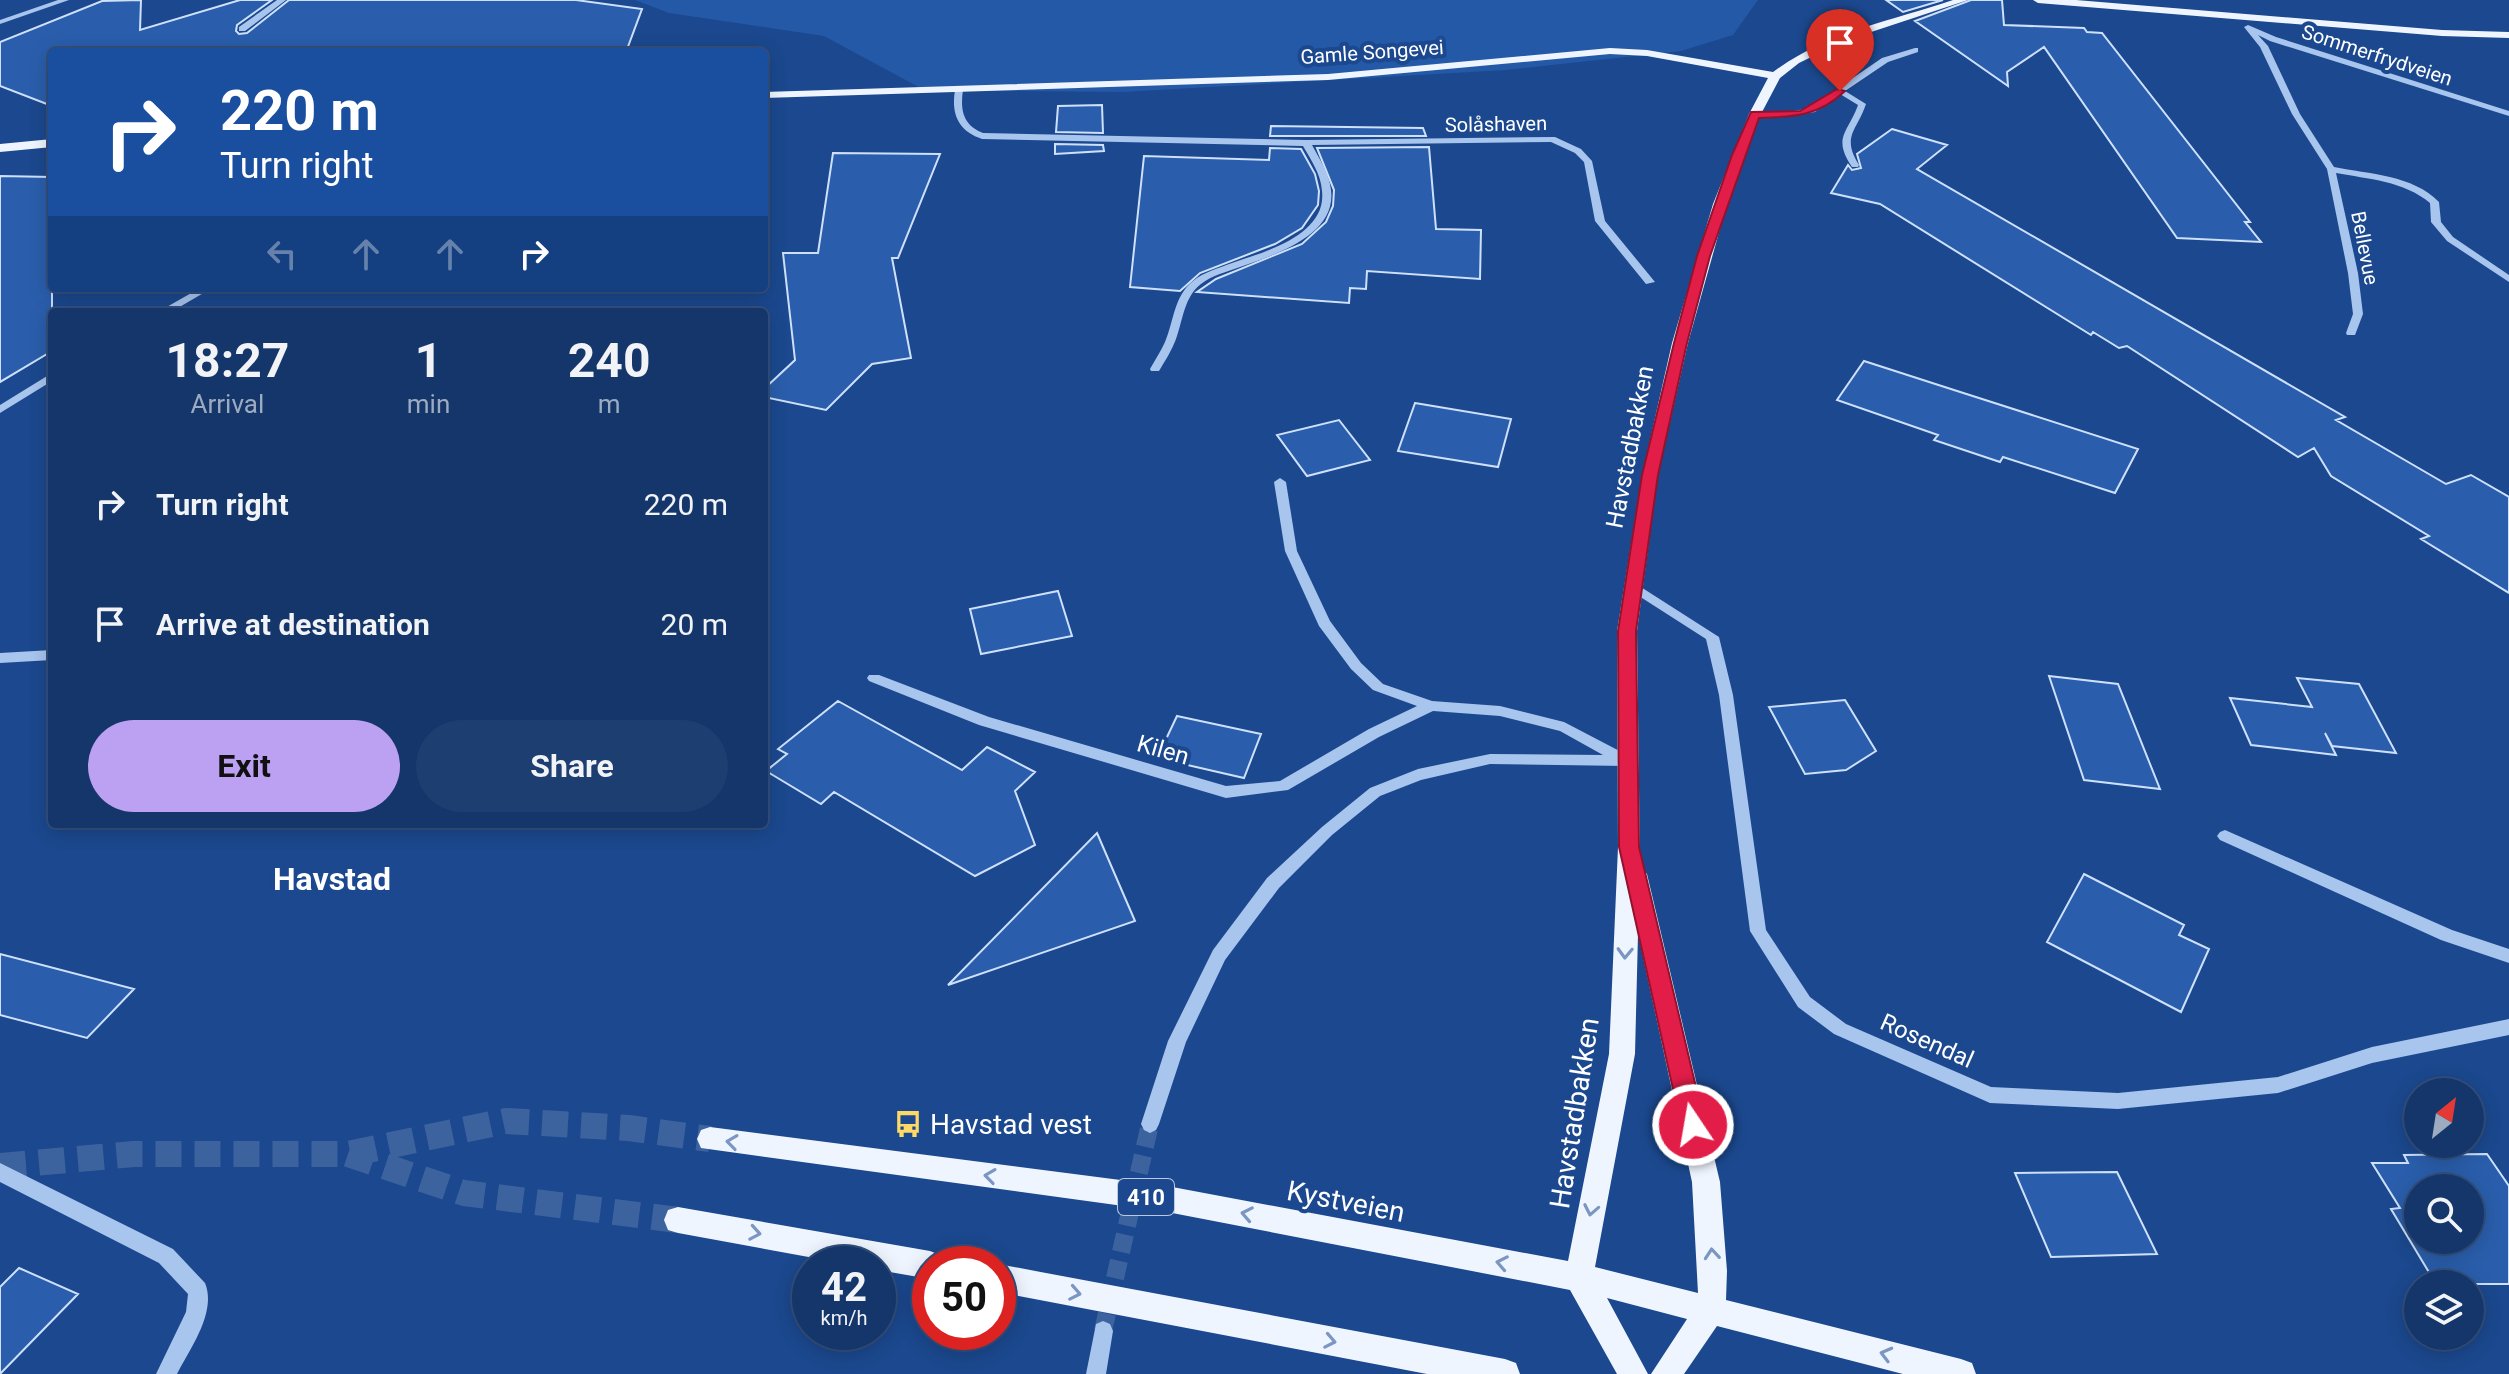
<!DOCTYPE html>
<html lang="en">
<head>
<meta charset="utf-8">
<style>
  body { margin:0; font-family:Roboto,sans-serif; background:#1d3e70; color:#f1f3f6; height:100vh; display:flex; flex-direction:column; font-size:30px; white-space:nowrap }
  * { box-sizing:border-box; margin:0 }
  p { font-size:26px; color:#9dabc1 }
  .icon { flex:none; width:44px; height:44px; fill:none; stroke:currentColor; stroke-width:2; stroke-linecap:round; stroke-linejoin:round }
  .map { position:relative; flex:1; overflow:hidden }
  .drawer { position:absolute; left:48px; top:308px; width:720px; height:520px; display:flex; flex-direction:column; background:#14366a; border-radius:8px; box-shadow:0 4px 20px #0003,0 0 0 2px #33507e }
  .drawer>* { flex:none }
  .hud { position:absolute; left:48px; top:48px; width:720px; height:244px; border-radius:8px; box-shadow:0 4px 20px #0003,0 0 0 2px #33507e; background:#1a4fa0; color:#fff; overflow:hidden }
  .needle { width:52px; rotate:30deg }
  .controls { position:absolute; left:2404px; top:1078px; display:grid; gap:16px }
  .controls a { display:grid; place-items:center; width:80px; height:80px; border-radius:50%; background:#14366a; box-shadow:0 4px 20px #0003,0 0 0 2px #33507e; font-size:40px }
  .speed { position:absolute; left:792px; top:1246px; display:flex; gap:16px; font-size:40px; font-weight:700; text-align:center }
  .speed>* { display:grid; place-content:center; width:104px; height:104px; border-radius:50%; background:#14366a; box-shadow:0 4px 20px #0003,0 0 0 2px #33507e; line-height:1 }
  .speed small { font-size:20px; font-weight:400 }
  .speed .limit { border:12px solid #d22; background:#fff; color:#111 }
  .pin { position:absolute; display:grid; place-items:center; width:68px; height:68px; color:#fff; margin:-82px -34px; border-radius:50% 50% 50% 0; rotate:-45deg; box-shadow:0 0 8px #0007 }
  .pin .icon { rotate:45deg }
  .me { position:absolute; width:88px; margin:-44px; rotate:348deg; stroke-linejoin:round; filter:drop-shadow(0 0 6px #0008) }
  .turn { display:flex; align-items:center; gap:28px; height:168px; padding:0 40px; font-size:36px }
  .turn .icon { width:104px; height:104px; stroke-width:2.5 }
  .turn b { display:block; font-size:56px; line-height:68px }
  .lanes { display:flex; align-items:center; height:76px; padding:0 40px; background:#0003; justify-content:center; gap:40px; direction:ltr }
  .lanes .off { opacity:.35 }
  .eta { display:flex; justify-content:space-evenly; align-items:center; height:136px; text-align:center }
  .eta b { font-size:48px; font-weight:700; line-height:56px }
  .action { display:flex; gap:16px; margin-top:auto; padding:16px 40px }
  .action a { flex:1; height:92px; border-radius:48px; background:#bca0f2; color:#111; font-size:32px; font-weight:700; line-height:92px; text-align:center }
  .action a+a { background:#1d3e70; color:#f1f3f6 }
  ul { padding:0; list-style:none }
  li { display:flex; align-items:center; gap:24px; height:120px; padding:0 40px }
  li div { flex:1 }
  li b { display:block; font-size:30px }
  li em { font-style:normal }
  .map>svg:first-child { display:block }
  .green { fill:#2459a7 }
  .building { fill:#2a5eac; stroke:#cee0fa; stroke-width:2; fill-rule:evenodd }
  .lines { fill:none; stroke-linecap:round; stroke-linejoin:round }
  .minor-tunnel { stroke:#3d639f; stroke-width:18; stroke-dasharray:18 9; stroke-linecap:butt }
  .major-tunnel { stroke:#3d639f; stroke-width:26; stroke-dasharray:26 13; stroke-linecap:butt }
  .minor { fill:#a8c5ee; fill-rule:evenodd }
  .major { fill:#eff5ff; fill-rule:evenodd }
  .oneway { stroke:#7a96c1 }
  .route { fill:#e11d48; stroke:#92132f; stroke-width:2 }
  .labels { text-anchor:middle; stroke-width:8; stroke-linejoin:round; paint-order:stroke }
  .far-street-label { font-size:20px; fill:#fff; stroke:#1b488e }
  .shield { fill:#1b488e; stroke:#bbc8dd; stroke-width:2 }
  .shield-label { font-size:22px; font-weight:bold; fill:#fff }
  .street-label { font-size:24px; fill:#fff; stroke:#1b488e }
  .near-street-label { font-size:28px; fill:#fff; stroke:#1b488e }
  .near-poi-label { font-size:28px; fill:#fff; stroke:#1b488e; text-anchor:start }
  .district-label { font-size:32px; font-weight:bold; fill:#fff; stroke:#1b488e }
</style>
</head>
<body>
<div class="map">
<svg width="2509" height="1374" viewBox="0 0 2509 1374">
  <rect width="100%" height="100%" fill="#1b488e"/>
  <path class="green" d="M 635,0 L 1758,0 L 1733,35 L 1681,51 L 1506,70 L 1123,92 L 924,90 L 824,36 L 669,13 Z"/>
  <path class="building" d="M 141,0 L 140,30 L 240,0 L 272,0 L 237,25 L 236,31 L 239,34 L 247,33 L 289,0 L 576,0 L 642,9 L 626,52 L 52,52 L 52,106 L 0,86 L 0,42 L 102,1 Z
    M 1886,0 L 1943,0 L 1903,12 Z
    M 1971,0 L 2002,0 L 2004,25 L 2084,28 L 2087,32 L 2102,33 L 2250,222 L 2245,222 L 2261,242 L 2177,238 L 2044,47 L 2007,72 L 2008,86 L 1915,21 Z
    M 1102,105 L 1103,133 L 1056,132 L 1058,106 Z
    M 1271,126 L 1423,128 L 1426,136 L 1270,136 Z
    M 1892,129 L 1947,145 L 1917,169 L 2345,417 L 2336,420 L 2446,484 L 2471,475 L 2509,497 L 2509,593 L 2421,539 L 2429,536 L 2331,476 L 2314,448 L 2298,457 L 2127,346 L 2119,348 L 2093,332 L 2091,335 L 1880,204 L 1831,193 L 1848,165 L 1852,170 L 1861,168 L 1857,154 Z
    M 1055,144 L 1103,145 L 1104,151 L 1055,154 Z
    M 1429,147 L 1436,229 L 1481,230 L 1480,279 L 1367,271 L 1366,289 L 1350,288 L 1349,303 L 1197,292 L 1216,279 L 1302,244 L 1326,222 L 1333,206 L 1334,190 L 1317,148 Z
    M 1270,148 L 1301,149 L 1315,174 L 1319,191 L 1318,205 L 1302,228 L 1275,244 L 1200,273 L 1180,291 L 1130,287 L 1144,156 L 1269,160 Z
    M 833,153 L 940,154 L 898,258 L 892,258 L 911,358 L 872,364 L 826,410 L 764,397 L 764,389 L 795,360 L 783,253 L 818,253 Z
    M 0,176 L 52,177 L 52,351 L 0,382 Z
    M 1864,361 L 1954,390 L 2138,449 L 2115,493 L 2003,457 L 2000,462 L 1934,440 L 1938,435 L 1837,400 Z
    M 1415,403 L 1511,419 L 1498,467 L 1398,451 Z
    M 1339,420 L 1370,460 L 1307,476 L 1277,435 Z
    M 1058,591 L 1072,636 L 981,654 L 970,609 Z
    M 2049,676 L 2118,684 L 2160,789 L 2084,780 Z
    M 2297,678 L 2359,684 L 2396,753 L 2332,746 L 2325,733 L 2336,755 L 2251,745 L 2230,698 L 2312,707 Z
    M 1845,700 L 1876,751 L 1846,770 L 1805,774 L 1769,707 Z
    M 838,701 L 962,770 L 987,747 L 1035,772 L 1015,791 L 1035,845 L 975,876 L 834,792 L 821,804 L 766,771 L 787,754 L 778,749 Z
    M 1177,716 L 1261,734 L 1244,778 L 1157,758 Z
    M 1097,833 L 1135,921 L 948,985 Z
    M 2084,874 L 2184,925 L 2179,935 L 2209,949 L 2181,1012 L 2047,942 Z
    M 0,954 L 134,989 L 87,1038 L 0,1015 Z
    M 2487,1154 L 2509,1186 L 2509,1284 L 2436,1284 L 2391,1209 L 2400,1208 L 2372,1163 L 2408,1163 L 2404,1155 ZM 2418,1188 L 2470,1188 L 2470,1240 L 2418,1240 Z
    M 2117,1172 L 2157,1254 L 2051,1257 L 2015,1173 Z
    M 19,1268 L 78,1294 L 0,1374 L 0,1287 Z"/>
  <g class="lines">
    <path class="minor-tunnel" d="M 1103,1331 L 1150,1124"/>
    <path class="major-tunnel" d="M 348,1154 L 464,1193 L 678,1220
      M 0,1166 L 134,1154 L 348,1154 L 506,1121 L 629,1128 L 710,1139"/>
    <path class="minor" d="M 58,0 L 69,0 L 0,24 L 0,20 Z
      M 277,0 L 286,0 L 245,31 L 239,31 L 239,27 Z
      M 2248,25 L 2276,37 L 2509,111 L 2509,116 L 2270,41 L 2258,35 L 2268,46 L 2300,114 L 2334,167 C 2369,174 2413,175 2439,202 L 2441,222 L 2453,237 L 2509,275 L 2509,282 L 2447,241 L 2431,222 L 2430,203 C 2404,181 2368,179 2336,173 L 2358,273 L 2363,314 L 2355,335 L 2347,335 L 2346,333 L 2353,314 L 2348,273 L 2327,169 L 2292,114 L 2260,47 L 2244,27 Z
      M 1915,48 L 1918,48 L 1918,52 L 1888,62 L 1845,91 L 1866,104 C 1857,131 1841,136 1859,165 L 1858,167 L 1852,167 C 1832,137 1848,133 1858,105 L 1840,94 L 1815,112 L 1784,117 L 1755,116 L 1751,114 L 1755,112 L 1784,113 L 1809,108 L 1882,58 Z
      M 959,88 L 963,90 C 960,110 963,125 983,133 L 1306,140 L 1555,137 L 1581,149 L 1592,161 L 1605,221 L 1655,282 L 1646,284 L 1595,221 L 1584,162 L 1575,153 L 1551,142 L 1312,145 C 1320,160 1329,173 1331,190 C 1337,236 1273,255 1240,267 C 1227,272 1212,275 1201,284 C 1184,297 1183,320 1176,339 C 1172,350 1165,361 1159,371 L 1151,371 L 1150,369 C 1155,360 1161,351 1165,342 C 1174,321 1174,296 1193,281 C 1204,272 1219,268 1232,263 C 1264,252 1327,235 1322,191 C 1321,174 1311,160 1303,146 L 982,139 C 958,131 951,114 955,90 Z
      M 200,288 L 212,288 L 171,312 L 158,312 Z
      M 52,373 L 52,381 L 0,413 L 0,405 Z
      M 1280,478 L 1286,482 L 1297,551 L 1330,621 L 1361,663 L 1383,684 L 1432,701 L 1500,706 L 1564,722 L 1631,757 L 1633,761 L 1631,765 L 1626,766 L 1490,764 L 1421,780 L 1380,796 L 1332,835 L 1279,888 L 1225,960 L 1186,1042 L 1159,1124 L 1156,1130 L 1150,1133 L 1144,1130 L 1141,1124 L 1168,1041 L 1213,950 L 1267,878 L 1322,827 L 1370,788 L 1418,769 L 1490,754 L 1603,755 L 1560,731 L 1500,716 L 1433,711 L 1379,737 L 1288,790 L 1226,798 L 979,725 L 869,681 L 867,678 L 869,675 L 879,675 L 989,717 L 1226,786 L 1280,781 L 1369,729 L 1417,706 L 1373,690 L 1351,669 L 1319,626 L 1285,551 L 1274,482 Z
      M 1633,582 L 1719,637 L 1733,695 L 1766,930 L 1810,997 L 1846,1024 L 1991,1087 L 2118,1093 L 2278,1077 L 2372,1047 L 2509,1019 L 2509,1035 L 2372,1063 L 2278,1093 L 2118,1109 L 1990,1103 L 1834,1034 L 1798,1007 L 1750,931 L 1719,695 L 1706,639 L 1628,589 L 1627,586 L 1628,583 Z
      M 52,650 L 52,660 L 0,663 L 0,653 Z
      M 2225,830 L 2452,930 L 2509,949 L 2509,963 L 2441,940 L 2220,840 L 2217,836 L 2220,832 Z
      M 0,1163 L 173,1249 L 205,1283 C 217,1312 190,1349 177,1374 L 156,1374 L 186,1312 L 188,1294 L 159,1263 L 0,1182 Z
      M 1103,1321 L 1110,1324 L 1113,1331 L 1106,1374 L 1086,1374 L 1096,1324 Z"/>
    <path class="major" d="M 1953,0 L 1968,0 L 1844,41 L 1799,63 L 1780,78 L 1761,114 L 1727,204 L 1688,343 L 1658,475 L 1637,631 L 1640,866 L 1647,874 L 1720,1182 L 1727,1271 L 1726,1300 L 1961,1359 L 1972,1363 L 1976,1374 L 1903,1374 L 1717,1326 L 1684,1374 L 1651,1374 L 1687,1319 L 1607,1298 L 1648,1374 L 1617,1374 L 1570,1290 L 1167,1212 L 701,1148 L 697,1139 L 701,1130 L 710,1127 L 1167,1186 L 1568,1261 L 1609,1054 L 1618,847 L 1617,631 L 1642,475 L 1672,343 L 1713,204 L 1749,114 L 1768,78 L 1647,56 L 1610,54 L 1328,80 L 764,98 L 764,92 L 1328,74 L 1610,48 L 1647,50 L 1773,72 C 1827,32 1891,21 1953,0 ZM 1638,934 L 1692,1182 L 1698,1293 L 1595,1267 L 1635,1054 Z
      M 2033,0 L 2076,0 L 2442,30 L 2509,32 L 2509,38 L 2442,36 L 2038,3 Z
      M 52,139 L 52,147 L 0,152 L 0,144 Z
      M 678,1207 L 930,1251 L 940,1255 L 944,1264 L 930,1264 L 930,1279 L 878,1270 L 878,1264 L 847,1264 L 678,1233 L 668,1230 L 664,1220 L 668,1210 Z
      M 997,1264 L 998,1264 L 1505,1359 L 1516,1363 L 1520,1374 L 1427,1374 L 998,1292 Z"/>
  </g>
  <defs><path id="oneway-chevron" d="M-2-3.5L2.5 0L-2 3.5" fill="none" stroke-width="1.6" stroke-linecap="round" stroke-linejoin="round" transform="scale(2)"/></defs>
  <g class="oneway">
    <use href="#oneway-chevron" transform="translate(1625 953) rotate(92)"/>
    <use href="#oneway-chevron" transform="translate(732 1142) rotate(-172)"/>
    <use href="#oneway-chevron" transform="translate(990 1176) rotate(-172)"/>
    <use href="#oneway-chevron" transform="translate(1591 1210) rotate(101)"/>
    <use href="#oneway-chevron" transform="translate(1247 1214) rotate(-169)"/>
    <use href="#oneway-chevron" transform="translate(755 1233) rotate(10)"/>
    <use href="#oneway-chevron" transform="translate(1712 1254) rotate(-95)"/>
    <use href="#oneway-chevron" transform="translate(1502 1263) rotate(-169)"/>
    <use href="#oneway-chevron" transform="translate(1075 1293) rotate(11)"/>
    <use href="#oneway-chevron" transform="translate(1330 1341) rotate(11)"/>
    <use href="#oneway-chevron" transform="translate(1886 1354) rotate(-165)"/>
  </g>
  <path class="route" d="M 1837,89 L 1845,91 C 1819,116 1794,117 1759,118 L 1710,256 L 1687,343 L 1658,475 L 1636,631 L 1639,847 L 1705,1125 L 1702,1133 L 1693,1136 L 1685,1133 L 1681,1125 L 1619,847 L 1618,631 L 1642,475 L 1674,343 L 1697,256 L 1732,155 L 1751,112 L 1800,111 Z"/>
  <defs>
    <g id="bus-bare" transform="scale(2.16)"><path d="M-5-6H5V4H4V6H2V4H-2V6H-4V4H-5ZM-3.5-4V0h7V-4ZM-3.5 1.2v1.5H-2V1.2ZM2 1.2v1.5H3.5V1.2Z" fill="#ffd965" stroke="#1b488e" stroke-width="2.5" paint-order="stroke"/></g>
  </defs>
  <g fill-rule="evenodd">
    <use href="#bus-bare" x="908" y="1124"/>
  </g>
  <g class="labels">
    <g class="far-street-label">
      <text transform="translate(1372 52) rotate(-4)" y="7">Gamle Songevei</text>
      <text transform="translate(2377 55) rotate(18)" y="7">Sommerfrydveien</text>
      <text transform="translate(1496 124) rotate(-1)" y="7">Solåshaven</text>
      <text transform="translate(2365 248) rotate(79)" y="7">Bellevue</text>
    </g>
    <rect class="shield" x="1118" y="1179" width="56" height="36" rx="6"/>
    <g class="shield-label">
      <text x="1146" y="1205">410</text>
    </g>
    <g class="street-label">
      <text transform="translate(1630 447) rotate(-79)" y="8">Havstadbakken</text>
      <text transform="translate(1163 750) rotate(16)" y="8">Kilen</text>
      <text transform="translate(1927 1041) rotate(24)" y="8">Rosendal</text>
    </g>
    <g class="near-street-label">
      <text transform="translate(1574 1113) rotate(-81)" y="10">Havstadbakken</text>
      <text transform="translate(1346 1201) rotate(11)" y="10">Kystveien</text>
    </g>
    <g class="near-poi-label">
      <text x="930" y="1134">Havstad vest</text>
    </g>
    <g class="district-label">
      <text x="332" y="890">Havstad</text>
    </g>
  </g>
</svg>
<div class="controls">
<a><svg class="needle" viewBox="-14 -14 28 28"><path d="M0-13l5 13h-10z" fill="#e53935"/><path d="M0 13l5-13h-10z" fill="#9dabc1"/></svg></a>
<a><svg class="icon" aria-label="search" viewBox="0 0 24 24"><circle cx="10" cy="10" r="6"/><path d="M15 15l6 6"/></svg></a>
<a><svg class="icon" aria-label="layers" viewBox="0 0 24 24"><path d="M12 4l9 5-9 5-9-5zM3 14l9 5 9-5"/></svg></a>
</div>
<div class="speed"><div>42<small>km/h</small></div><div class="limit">50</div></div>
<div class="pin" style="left:1840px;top:91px;background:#d93025"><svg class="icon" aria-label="arrive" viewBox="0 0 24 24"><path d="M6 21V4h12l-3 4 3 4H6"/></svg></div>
<svg class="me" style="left:1693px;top:1125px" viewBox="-20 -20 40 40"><circle r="17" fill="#e11d48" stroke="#fff" stroke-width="3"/><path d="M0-11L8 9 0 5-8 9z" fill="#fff"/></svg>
<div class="hud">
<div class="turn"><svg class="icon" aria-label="right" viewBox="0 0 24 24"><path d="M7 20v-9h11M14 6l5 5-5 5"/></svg><div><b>220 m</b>Turn right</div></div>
<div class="lanes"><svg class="icon off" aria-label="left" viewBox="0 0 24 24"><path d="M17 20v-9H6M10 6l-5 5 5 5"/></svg><svg class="icon off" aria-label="ahead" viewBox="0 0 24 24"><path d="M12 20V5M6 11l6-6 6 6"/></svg><svg class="icon off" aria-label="ahead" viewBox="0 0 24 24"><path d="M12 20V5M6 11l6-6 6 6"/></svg><svg class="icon" aria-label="right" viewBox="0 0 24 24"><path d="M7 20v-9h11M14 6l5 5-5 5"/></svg></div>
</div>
<section class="drawer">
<div class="eta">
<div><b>18:27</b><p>Arrival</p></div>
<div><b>1</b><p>min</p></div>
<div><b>240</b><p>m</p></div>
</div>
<ul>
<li><svg class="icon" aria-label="right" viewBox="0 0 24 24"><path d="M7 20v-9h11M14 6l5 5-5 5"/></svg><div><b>Turn right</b></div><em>220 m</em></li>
<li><svg class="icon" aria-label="arrive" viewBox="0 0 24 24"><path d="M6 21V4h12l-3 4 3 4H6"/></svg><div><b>Arrive at destination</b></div><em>20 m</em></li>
</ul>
<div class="action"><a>Exit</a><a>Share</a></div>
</section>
</div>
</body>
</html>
